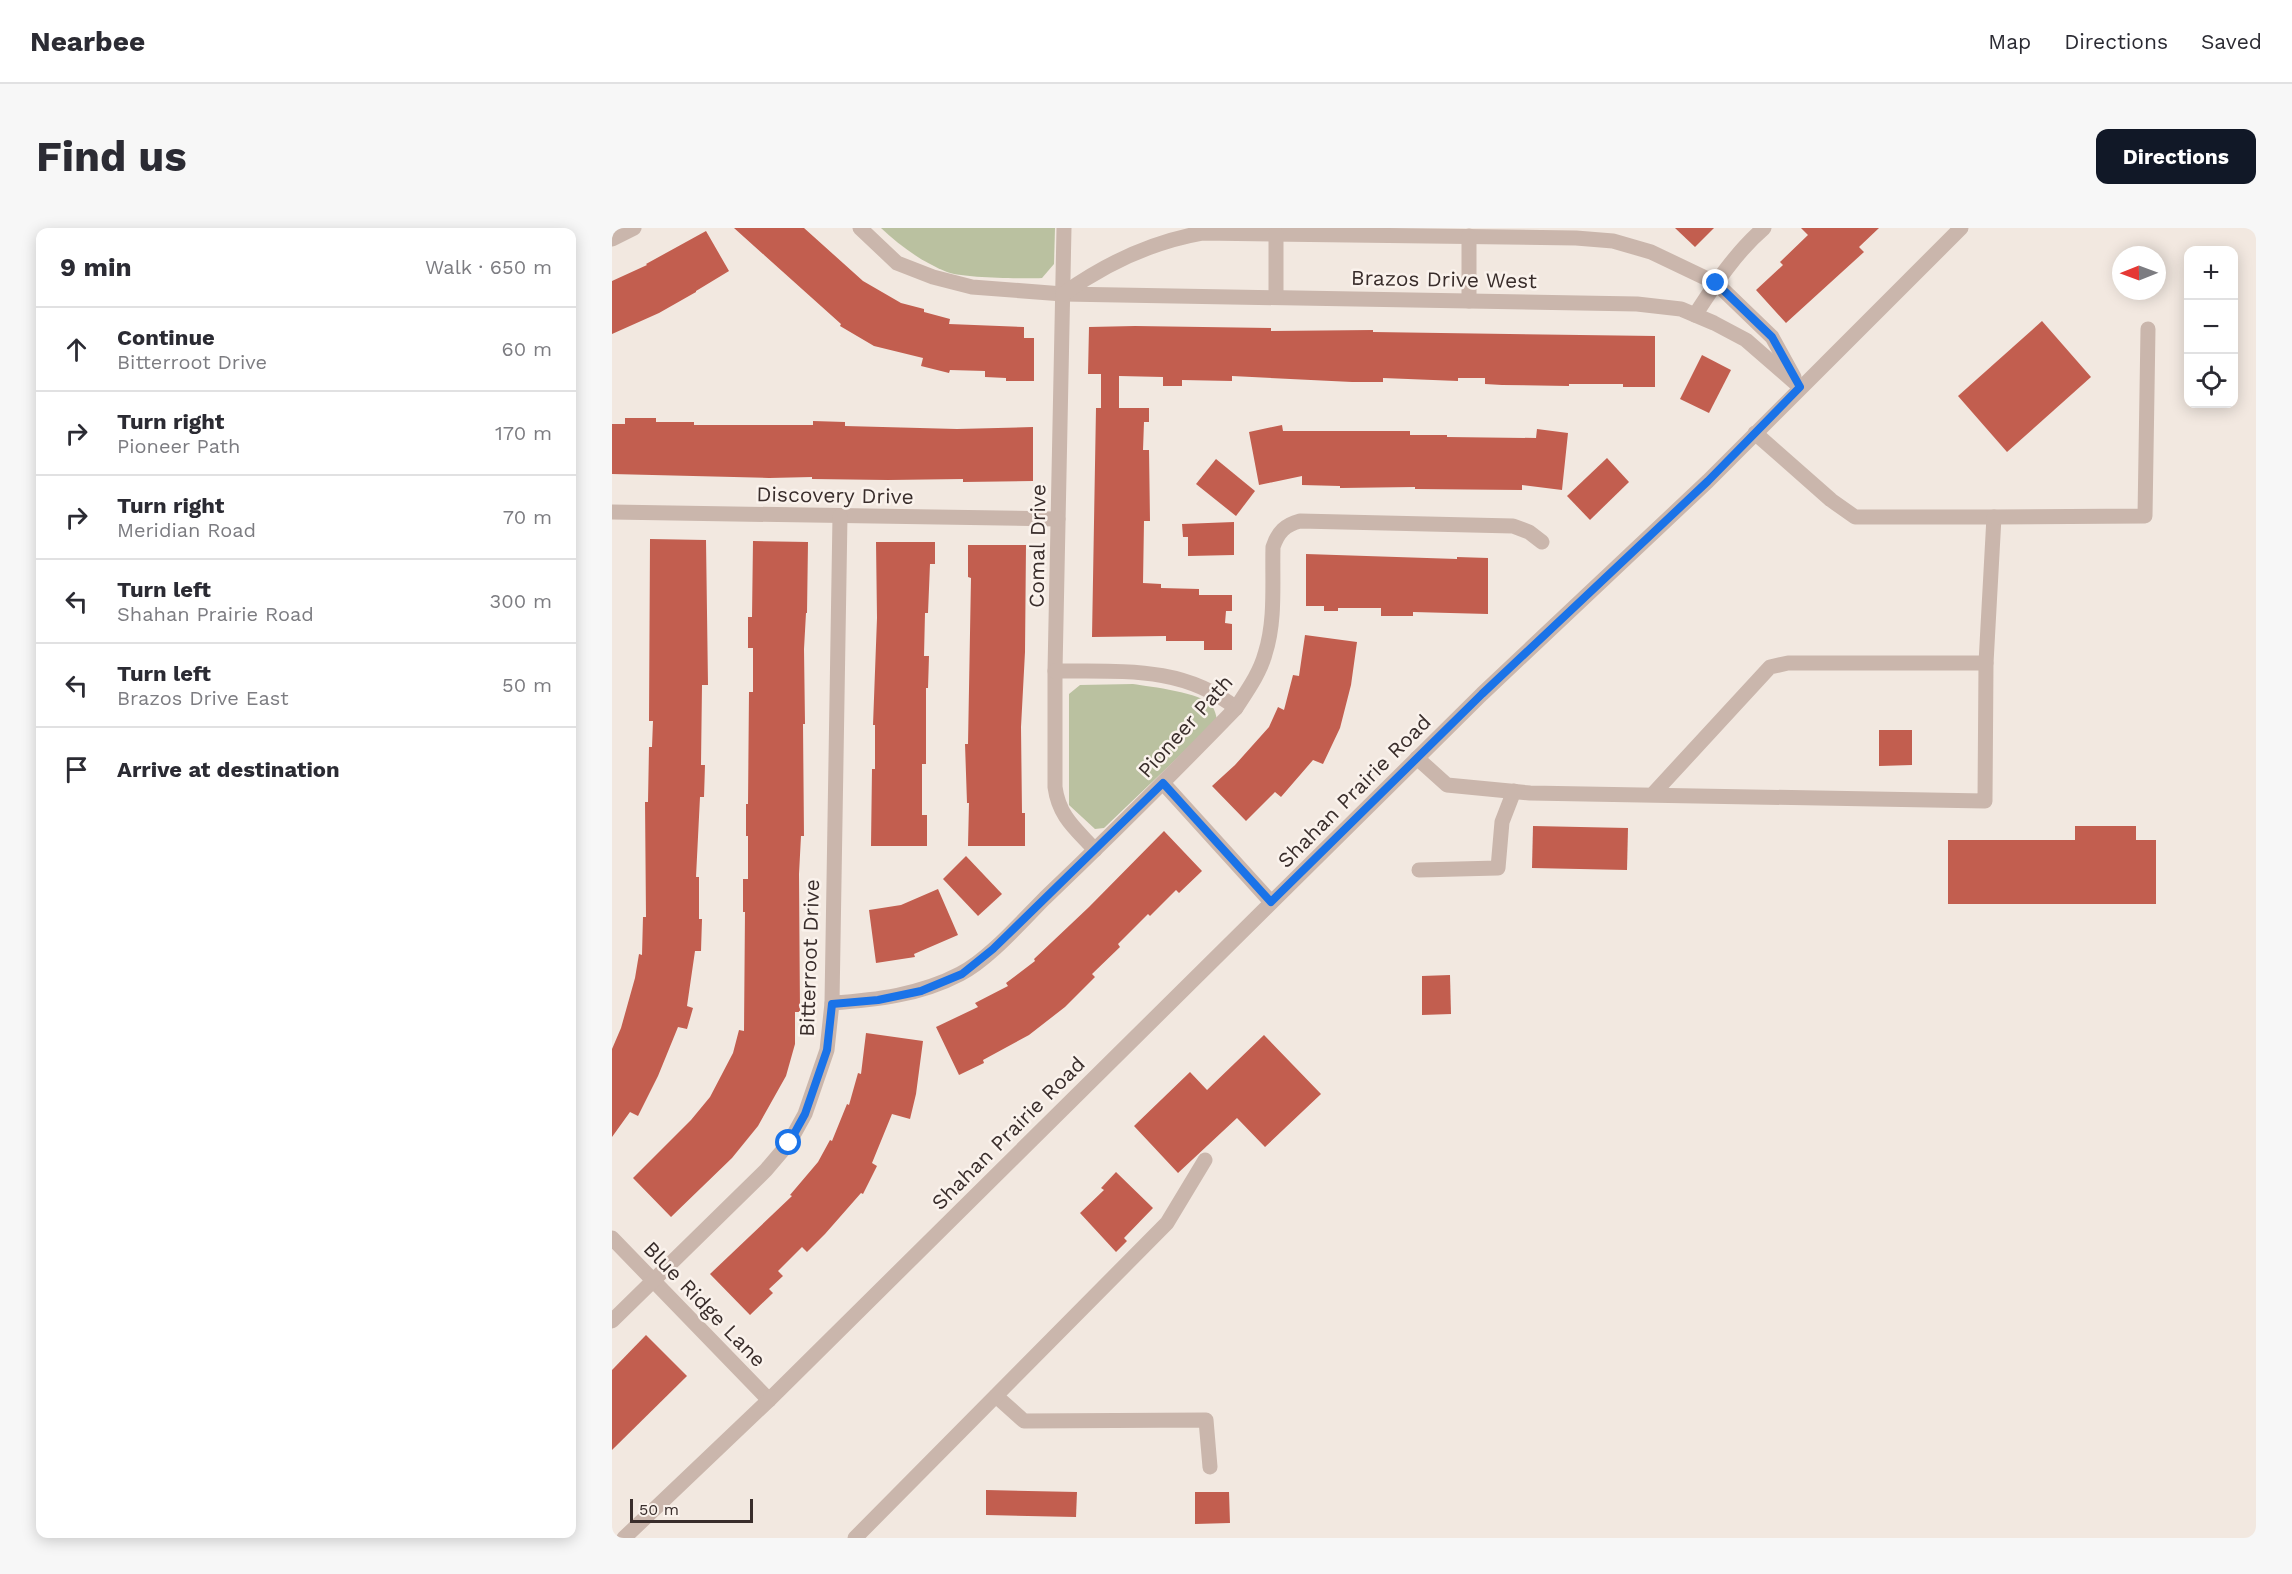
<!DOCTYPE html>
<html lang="en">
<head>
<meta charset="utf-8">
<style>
	:root { --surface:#fff; --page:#f7f7f7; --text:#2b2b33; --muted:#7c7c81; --line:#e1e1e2; --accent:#111827 }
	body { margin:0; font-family:"Work Sans",sans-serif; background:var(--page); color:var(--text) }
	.controls { position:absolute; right:18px; top:18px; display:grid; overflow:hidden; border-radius:12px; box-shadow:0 3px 15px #0003 }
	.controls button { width:54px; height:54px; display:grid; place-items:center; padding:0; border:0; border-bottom:2px solid var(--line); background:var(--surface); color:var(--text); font:30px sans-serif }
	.compass { position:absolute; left:1500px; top:18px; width:54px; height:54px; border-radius:50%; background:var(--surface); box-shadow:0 3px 15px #0003; rotate:269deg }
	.scale { position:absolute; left:18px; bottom:15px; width:123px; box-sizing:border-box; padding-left:6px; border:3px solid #392d2b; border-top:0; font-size:16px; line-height:21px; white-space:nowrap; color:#392d2b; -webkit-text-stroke:4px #faf2ec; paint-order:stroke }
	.stop { position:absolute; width:18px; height:18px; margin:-14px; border:4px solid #1a73e8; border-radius:50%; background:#fff }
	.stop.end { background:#1a73e8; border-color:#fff; box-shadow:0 2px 6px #0008 }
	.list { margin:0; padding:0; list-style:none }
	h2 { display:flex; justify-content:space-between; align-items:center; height:78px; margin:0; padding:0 24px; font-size:26px }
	h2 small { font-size:20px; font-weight:400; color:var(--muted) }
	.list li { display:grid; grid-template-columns:39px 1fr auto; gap:18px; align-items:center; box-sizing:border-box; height:84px; padding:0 24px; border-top:2px solid var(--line) }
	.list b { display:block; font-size:22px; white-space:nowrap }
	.list p { margin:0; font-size:20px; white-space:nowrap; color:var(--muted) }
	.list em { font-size:20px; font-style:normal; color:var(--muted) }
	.icon { flex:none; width:33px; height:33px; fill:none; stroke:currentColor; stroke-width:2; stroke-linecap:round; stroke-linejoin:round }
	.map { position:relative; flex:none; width:1644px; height:1310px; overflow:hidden; border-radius:12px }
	header { display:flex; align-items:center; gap:36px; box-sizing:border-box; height:84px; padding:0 30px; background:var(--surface); border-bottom:2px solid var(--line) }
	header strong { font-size:28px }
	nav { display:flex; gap:33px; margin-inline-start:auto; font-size:21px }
	.intro { display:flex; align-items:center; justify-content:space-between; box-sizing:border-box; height:144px; padding:0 36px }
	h1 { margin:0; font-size:42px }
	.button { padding:15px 27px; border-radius:12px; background:var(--accent); color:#fff; font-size:21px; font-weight:700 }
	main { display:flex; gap:36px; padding:0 36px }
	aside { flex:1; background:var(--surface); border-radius:12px; box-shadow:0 3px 15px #0003 }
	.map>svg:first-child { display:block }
</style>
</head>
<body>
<header>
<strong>Nearbee</strong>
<nav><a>Map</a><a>Directions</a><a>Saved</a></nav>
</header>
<div class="intro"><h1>Find us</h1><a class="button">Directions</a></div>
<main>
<aside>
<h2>9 min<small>Walk · 650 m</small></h2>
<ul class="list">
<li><svg class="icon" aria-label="ahead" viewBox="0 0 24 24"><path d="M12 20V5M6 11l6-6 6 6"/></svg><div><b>Continue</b><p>Bitterroot Drive</p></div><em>60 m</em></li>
<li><svg class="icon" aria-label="right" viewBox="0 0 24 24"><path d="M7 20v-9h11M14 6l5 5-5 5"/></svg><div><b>Turn right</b><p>Pioneer Path</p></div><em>170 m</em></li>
<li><svg class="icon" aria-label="right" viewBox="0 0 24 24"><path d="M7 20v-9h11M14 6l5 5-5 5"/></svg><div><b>Turn right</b><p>Meridian Road</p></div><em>70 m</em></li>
<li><svg class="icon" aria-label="left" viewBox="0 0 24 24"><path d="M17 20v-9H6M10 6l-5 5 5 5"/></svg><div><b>Turn left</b><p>Shahan Prairie Road</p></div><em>300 m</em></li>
<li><svg class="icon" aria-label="left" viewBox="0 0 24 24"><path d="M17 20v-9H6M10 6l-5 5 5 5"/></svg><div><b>Turn left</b><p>Brazos Drive East</p></div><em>50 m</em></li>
<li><svg class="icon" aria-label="arrive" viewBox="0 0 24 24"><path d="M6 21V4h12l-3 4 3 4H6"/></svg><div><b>Arrive at destination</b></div></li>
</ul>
</aside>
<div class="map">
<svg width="1644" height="1310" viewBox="0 0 1644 1310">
	<rect width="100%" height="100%" fill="#f2e8e0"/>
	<!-- green -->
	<g fill="#bac1a0">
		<path d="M 269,0 L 443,0 L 442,36 L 430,50 C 412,51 350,50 335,44 C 310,34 288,18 269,0 Z"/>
		<path d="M 521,456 C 539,459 589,464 600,478 C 603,482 604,487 605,492 L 492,600 L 483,601 L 457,577 L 457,466 L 468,457 Z"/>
	</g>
	<!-- building -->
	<g fill="#c25e4f">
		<path d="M 122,0 L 192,0 L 251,53 L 289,75 L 312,81 L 312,84 L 338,91 L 337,96 L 412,99 L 412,110 L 422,110 L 422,153 L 394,153 L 394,150 L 373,149 L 373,143 L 338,142 L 337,145 L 309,138 L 311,130 L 262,118 L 228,98 L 229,96 Z"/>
		<path d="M 1063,0 L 1102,0 L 1083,19 Z"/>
		<path d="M 1189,0 L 1267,0 L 1247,19 L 1252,24 L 1174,95 L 1144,62 L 1171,37 L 1168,34 L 1196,7 Z"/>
		<path d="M 94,3 L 117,43 L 84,63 L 84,64 L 47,85 L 0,106 L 0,53 L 35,37 L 34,36 Z"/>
		<path d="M 1430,93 L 1479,149 L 1395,224 L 1346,168 Z"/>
		<path d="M 523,98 L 659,100 L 659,103 L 761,102 L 761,104 L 1043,108 L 1043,159 L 1011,159 L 1011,156 L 957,156 L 957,158 L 890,157 L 873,156 L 873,150 L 846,150 L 846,153 L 771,150 L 771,154 L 740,154 L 620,148 L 620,153 L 570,152 L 570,158 L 551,158 L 551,149 L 507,148 L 507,180 L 537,180 L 537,194 L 532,194 L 531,222 L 537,222 L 538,293 L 532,293 L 531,355 L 549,356 L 549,360 L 587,361 L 587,367 L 620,367 L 620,383 L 614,383 L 613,395 L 620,396 L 620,422 L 592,422 L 592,413 L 554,413 L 554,408 L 480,409 L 484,180 L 489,180 L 489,146 L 476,146 L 477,99 Z"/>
		<path d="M 1090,127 L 1119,142 L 1097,185 L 1068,171 Z"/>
		<path d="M 13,190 L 44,190 L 44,194 L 82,194 L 82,197 L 201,197 L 201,193 L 233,194 L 233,198 L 345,201 L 421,199 L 421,253 L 351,254 L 351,251 L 276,252 L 200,251 L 200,249 L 157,250 L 0,246 L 0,196 L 13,196 Z"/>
		<path d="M 670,197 L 671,203 L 798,203 L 798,207 L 835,207 L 835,209 L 924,210 L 925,201 L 956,205 L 950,262 L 910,257 L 910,262 L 803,261 L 803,259 L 728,260 L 728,258 L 690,257 L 690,248 L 647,257 L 637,204 Z"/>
		<path d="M 995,230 L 1017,254 L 978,292 L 955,268 Z"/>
		<path d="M 604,231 L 643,263 L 624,288 L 584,256 Z"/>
		<path d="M 622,294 L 622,327 L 576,328 L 576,309 L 571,309 L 570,296 Z"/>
		<path d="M 38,311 L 94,312 L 96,457 L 90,457 L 89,537 L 93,537 L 92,569 L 88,569 L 84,649 L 87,649 L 87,691 L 90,691 L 89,723 L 83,723 L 75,778 L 81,780 L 75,801 L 66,799 L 46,848 L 26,888 L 18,884 L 0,909 L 0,821 L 9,800 L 23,750 L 27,726 L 30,727 L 31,689 L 34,689 L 33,574 L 36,574 L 37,519 L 40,519 L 41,493 L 37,493 Z"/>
		<path d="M 141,313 L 196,314 L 195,385 L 194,385 L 192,421 L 193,496 L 191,496 L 192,608 L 189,608 L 187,646 L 188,784 L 183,784 L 183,816 L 174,848 L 146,898 L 120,930 L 59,989 L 21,950 L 79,892 L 98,869 L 121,825 L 127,802 L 132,803 L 133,684 L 131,684 L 131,651 L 136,651 L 136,608 L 134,608 L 134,576 L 136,576 L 137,464 L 141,464 L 141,420 L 136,420 L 136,389 L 140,389 Z"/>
		<path d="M 264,314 L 323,314 L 323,336 L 318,336 L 316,385 L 313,385 L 312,428 L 317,428 L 316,460 L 314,460 L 314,536 L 310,536 L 310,587 L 315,587 L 315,618 L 259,618 L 260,541 L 263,541 L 263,497 L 261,497 L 265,390 Z"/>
		<path d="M 356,317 L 414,317 L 413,424 L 409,499 L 410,585 L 413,585 L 413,618 L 356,618 L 357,575 L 355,575 L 353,516 L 356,516 L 359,350 L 356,349 Z"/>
		<path d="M 694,326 L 845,331 L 845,329 L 876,330 L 876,386 L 801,384 L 801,388 L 769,388 L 769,380 L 726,380 L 726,383 L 712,383 L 712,378 L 694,378 Z"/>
		<path d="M 693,407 L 745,414 L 739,457 L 728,500 L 711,536 L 701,532 L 669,569 L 663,564 L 634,593 L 600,558 L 623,537 L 657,499 L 666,479 L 672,482 L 681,447 L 687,448 Z"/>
		<path d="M 1267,502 L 1300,502 L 1300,537 L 1267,538 Z"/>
		<path d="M 921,598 L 1016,600 L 1015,642 L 920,640 Z"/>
		<path d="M 1463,598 L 1524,598 L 1524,612 L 1544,612 L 1544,676 L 1336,676 L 1336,612 L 1463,612 Z"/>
		<path d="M 552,603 L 590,643 L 567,665 L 564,662 L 538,688 L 536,686 L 506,716 L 508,719 L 480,746 L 483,749 L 453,779 L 417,807 L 371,832 L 372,835 L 347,847 L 324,799 L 366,779 L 363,775 L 396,758 L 394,755 L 423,733 L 422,731 L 477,679 Z"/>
		<path d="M 354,628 L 390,666 L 366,688 L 331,651 Z"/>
		<path d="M 326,661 L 346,707 L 302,726 L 303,729 L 264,735 L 257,682 L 289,677 Z"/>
		<path d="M 838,747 L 839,786 L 810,787 L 810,748 Z"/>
		<path d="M 254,805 L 311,813 L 304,866 L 298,891 L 280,886 L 260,935 L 265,938 L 251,966 L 249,965 L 213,1006 L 195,1024 L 190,1019 L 166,1043 L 171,1048 L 157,1061 L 161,1065 L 138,1087 L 98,1046 L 180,968 L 178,967 L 206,934 L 218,912 L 220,913 L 235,876 L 237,877 L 246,845 L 249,846 Z"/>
		<path d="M 652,807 L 709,866 L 653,919 L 625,890 L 566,945 L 522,898 L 578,844 L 595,862 Z"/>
		<path d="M 504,944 L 541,980 L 512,1010 L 515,1013 L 504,1024 L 468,985 L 492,962 L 489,960 Z"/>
		<path d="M 34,1107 L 75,1148 L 0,1222 L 0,1142 Z"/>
		<path d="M 374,1262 L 465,1264 L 464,1289 L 374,1287 Z"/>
		<path d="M 583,1264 L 617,1264 L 618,1295 L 583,1296 Z"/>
	</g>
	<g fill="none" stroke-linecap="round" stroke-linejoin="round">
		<!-- minor -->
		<g stroke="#cab6ac" stroke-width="15">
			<path d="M 248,0 L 285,35 L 321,49 L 360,59 L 451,66 L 1025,76 L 1069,81 L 1102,95 L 1134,112 L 1188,159"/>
			<path d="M 452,0 L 443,443 L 443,559 C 447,589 464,601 483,622"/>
			<path d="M 0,11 L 22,0"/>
			<path d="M 451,66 C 493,36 539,14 590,5 L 964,10 L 1001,13 L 1039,24 L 1104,55 L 1160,109 L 1182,149"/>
			<path d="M 664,69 L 664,6"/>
			<path d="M 857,73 L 857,8"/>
			<path d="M 1083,87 C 1103,56 1124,24 1152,0"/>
			<path d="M 1143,205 L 1219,272 L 1243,289 L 1382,289 L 1374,435"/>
			<path d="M 0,284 L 446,291"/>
			<path d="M 1382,289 L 1533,288 L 1536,101"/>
			<path d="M 443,443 C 509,444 570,437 624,480"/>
			<path d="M 805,530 L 835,557 L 918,565 L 1373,573 L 1374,435 L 1176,435 L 1158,439 L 1040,567"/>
			<path d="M 551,555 L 659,674"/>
			<path d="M 807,642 L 886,640 L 890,594 L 902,563"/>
			<path d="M 220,775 C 264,772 308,767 348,746 C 376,732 410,693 433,670 C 498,608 562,544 624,480 C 635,463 648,445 653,426 C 664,392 660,354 661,319 C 666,304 673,297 688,293 L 901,298 L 917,304 L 930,314"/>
			<path d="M 0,1010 L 157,1172"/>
			<path d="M 0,1093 L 154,942 L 177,915 L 193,886 L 215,822 L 220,775 L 228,288"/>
			<path d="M 384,1168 L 412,1193 L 594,1192 L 598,1239"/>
			<path d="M 12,1310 L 157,1172 L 870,466 L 1096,253 L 1349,0"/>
			<path d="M 243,1310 L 555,995 L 593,932"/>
		</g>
	</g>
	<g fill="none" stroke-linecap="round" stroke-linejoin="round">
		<!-- route -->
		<path stroke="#1a73e8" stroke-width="8" d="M 177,915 L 193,886 L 215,822 L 220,776 L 266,772 L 309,763 L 350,746 L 381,721 L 551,555 L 659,674 L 870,466 L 1096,253 L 1188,159 L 1160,109 L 1104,55"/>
	</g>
	<g text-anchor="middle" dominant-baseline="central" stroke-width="5" stroke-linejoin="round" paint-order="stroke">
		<!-- street labels -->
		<g font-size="21" fill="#392d2b" stroke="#faf2ec">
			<text transform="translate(832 51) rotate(1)">Brazos Drive West</text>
			<text transform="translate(223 267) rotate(1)">Discovery Drive</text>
			<text transform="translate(425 318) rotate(-89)">Comal Drive</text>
			<text transform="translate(573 498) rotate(-48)">Pioneer Path</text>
			<text transform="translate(742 563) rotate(-45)">Shahan Prairie Road</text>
			<text transform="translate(197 730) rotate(-88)">Bitterroot Drive</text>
			<text transform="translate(396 905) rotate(-45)">Shahan Prairie Road</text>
			<text transform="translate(93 1076) rotate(46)">Blue Ridge Lane</text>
		</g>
	</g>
</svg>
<div class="controls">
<button>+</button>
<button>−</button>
<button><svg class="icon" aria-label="locate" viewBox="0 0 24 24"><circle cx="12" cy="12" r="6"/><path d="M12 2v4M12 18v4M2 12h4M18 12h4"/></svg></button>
</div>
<svg class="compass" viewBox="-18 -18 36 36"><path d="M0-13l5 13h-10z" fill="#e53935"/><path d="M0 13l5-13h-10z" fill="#7c7c81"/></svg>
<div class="scale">50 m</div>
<div class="stop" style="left:177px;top:915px"></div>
<div class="stop end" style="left:1104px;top:55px"></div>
</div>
</main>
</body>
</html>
